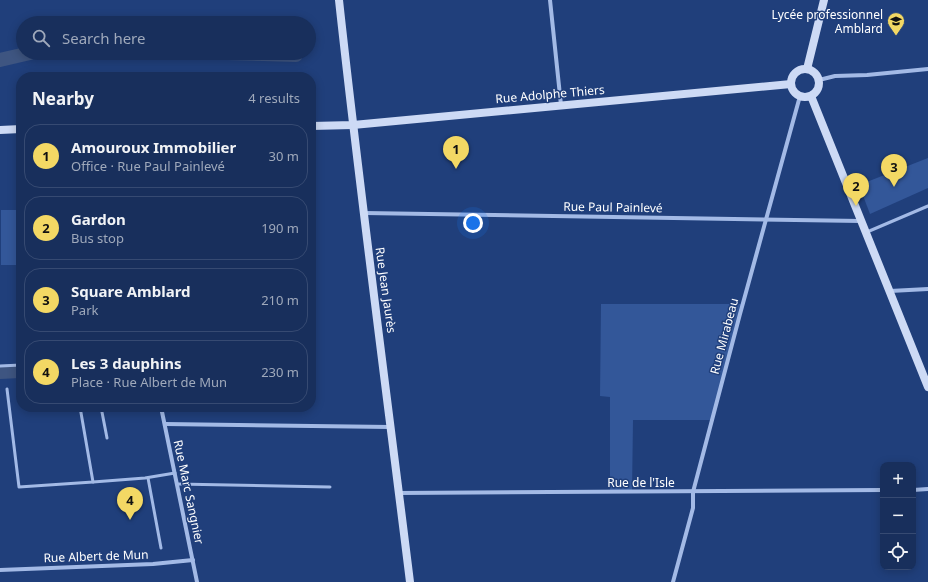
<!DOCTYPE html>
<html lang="en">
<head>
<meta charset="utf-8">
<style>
	:root { --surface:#182f5c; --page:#253b65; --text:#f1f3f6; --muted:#9fa9bb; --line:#364a72; --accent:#f3d864 }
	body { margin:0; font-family:"Noto Sans",sans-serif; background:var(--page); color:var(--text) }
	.controls { position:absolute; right:12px; bottom:12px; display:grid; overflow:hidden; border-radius:8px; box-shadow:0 2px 10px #0003 }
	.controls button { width:36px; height:36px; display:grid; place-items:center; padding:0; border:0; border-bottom:1px solid var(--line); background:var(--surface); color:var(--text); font:20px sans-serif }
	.you { position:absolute; left:473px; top:223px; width:14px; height:14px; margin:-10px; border:3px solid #fff; border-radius:50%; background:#1a73e8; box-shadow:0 0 0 6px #1a73e833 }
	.badge { display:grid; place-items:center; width:26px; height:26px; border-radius:50%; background:var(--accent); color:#111; font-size:13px; font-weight:700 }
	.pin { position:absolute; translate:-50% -33px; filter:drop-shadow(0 1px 2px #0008) }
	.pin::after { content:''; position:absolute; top:21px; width:14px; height:12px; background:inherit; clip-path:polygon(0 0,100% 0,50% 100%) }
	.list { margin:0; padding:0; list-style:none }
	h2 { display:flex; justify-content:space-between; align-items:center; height:52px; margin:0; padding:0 16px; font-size:17px }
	h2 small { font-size:13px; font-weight:400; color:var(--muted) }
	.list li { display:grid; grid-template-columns:26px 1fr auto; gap:12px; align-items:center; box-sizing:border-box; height:64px; margin:0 8px 8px; padding:0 8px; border:1px solid var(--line); border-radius:16px }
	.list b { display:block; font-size:15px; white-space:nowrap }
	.list p { margin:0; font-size:13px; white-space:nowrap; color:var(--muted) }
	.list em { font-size:13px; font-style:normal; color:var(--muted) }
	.icon { flex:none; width:22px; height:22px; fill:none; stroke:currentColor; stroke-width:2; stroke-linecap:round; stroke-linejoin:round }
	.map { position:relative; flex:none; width:928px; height:582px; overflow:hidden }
	.search { position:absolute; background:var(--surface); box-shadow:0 2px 10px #0003; left:16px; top:16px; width:300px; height:44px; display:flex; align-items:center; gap:10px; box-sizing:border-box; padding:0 14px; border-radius:22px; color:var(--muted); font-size:15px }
	.panel { position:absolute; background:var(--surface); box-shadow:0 2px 10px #0003; left:16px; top:72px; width:300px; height:340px; border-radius:16px }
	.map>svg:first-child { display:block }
</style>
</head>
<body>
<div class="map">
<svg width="928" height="582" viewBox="0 0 928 582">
	<rect width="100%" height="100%" fill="#203f7b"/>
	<!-- green -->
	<g fill="#335799">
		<path d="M 928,158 L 928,188 L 870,214 L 859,185 Z"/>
		<rect x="1" y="210" width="20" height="55"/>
		<path d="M 601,304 L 743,304 L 712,420 L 633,420 L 632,492 L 610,492 L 610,397 L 600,396 Z"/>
	</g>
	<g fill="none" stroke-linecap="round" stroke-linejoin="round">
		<!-- canal -->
		<g stroke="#3e5581" stroke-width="14">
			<path d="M 226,53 L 296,55"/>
			<path d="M 0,60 L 30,53"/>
			<path d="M 0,372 L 20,371"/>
		</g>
		<!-- lane -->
		<g stroke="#a3bae6" stroke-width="3">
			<path d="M 867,232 L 928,206"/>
			<path d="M 0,366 L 21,365"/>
			<path d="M 7,389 L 19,487 L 93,482 L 80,407"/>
			<path d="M 101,407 L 107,438"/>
			<path d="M 148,478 L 161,548"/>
			<path d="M 93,482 L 145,478 L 175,473"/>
			<path d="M 177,484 L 330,487"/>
		</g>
		<!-- street -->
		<g stroke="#a3bae6" stroke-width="4">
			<path d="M 550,0 L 561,105"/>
			<path d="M 819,80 L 835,76 L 867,75 L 928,69"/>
			<path d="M 364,213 L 861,221"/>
			<path d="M 890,291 L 928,289"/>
			<path d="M 161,407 L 197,582"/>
			<path d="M 165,424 L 390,427"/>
			<path d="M 913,490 L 928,489"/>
			<path d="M 399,493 L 883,490"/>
			<path d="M 0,570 L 153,564 L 193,560"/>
			<path d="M 673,582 L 693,508 L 693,492 L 740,314 L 800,96"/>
		</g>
		<!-- secondary -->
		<g stroke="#cddaf5" stroke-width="8">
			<path d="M 339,0 C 360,194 386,388 410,582"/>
			<circle cx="805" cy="83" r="14"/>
			<path d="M 807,69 L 824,0"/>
			<path d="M 811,96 L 928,387"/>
			<path d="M 311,126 L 353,125 L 791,84"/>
			<path d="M 0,130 L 21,129"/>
		</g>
	</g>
	<!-- icons -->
	<defs>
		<g id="school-pin" transform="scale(0.9)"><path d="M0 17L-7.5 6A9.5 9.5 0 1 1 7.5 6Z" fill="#f3d864" stroke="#203f7b"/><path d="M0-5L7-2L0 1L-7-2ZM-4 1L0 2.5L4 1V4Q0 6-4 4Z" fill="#111"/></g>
	</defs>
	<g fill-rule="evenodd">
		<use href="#school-pin" x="896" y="21"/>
	</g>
	<g text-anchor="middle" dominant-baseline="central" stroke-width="3" stroke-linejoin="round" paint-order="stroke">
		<!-- poi labels -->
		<g font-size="12" fill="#fff" stroke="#203f7b" text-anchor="end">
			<text x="883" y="14">Lycée professionnel<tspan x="883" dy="14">Amblard</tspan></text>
		</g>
		<!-- street labels -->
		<g font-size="12" fill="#fff" stroke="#203f7b">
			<text transform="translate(550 94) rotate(-5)">Rue Adolphe Thiers</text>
			<text transform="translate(613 207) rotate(1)">Rue Paul Painlevé</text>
			<text transform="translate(386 290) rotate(82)">Rue Jean Jaurès</text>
			<text transform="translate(724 336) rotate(-75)">Rue Mirabeau</text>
			<text x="641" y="482">Rue de l'Isle</text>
			<text transform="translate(189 492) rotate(78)">Rue Marc Sangnier</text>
			<text transform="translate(96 556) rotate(-2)">Rue Albert de Mun</text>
		</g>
	</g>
</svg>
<div class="controls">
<button>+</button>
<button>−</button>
<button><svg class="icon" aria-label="locate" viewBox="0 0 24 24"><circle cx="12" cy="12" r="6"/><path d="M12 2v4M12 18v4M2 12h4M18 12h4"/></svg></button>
</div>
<div class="you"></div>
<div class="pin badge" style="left:456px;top:169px">1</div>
<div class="pin badge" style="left:856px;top:206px">2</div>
<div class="pin badge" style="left:894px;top:187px">3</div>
<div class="pin badge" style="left:130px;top:520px">4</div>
<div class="search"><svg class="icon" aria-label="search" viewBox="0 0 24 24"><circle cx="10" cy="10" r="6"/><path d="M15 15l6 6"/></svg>Search here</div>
<section class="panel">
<h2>Nearby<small>4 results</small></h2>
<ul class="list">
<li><span class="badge">1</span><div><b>Amouroux Immobilier</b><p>Office · Rue Paul Painlevé</p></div><em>30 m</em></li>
<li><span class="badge">2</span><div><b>Gardon</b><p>Bus stop</p></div><em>190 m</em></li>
<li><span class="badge">3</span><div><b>Square Amblard</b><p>Park</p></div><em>210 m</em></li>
<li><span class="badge">4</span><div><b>Les 3 dauphins</b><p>Place · Rue Albert de Mun</p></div><em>230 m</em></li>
</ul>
</section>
</div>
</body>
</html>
